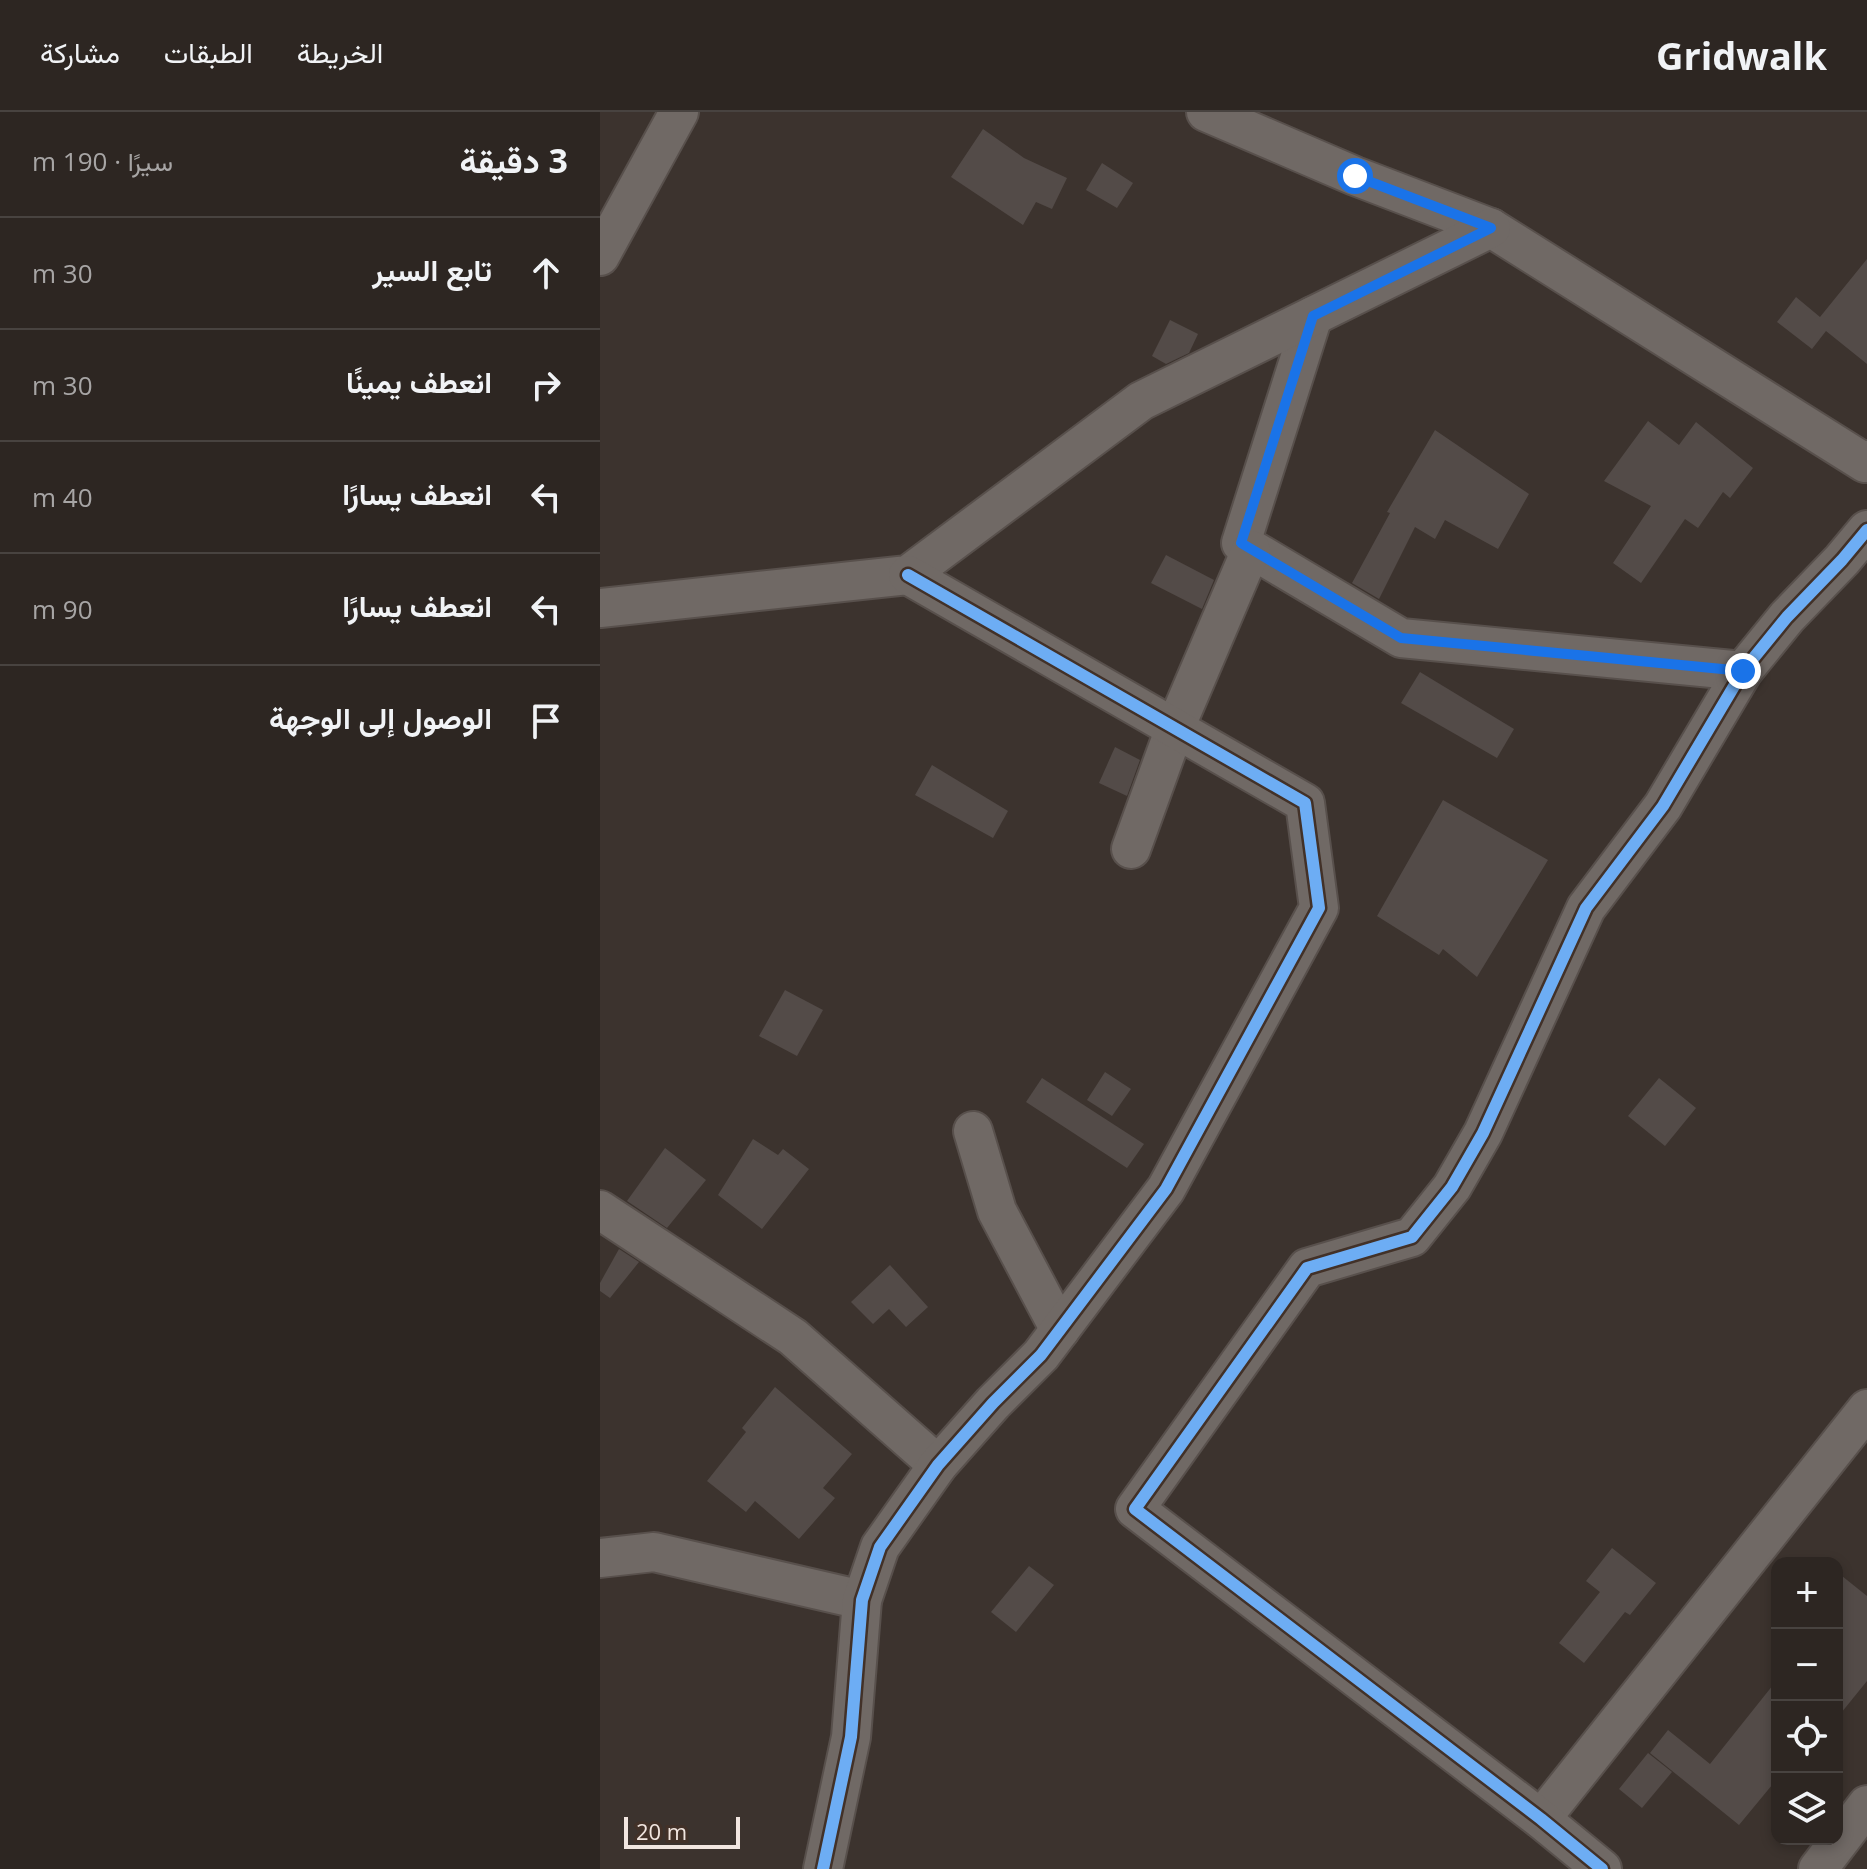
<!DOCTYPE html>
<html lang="ar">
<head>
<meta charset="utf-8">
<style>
	:root { --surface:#2d2622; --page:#39322f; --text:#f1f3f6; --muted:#a7a5a5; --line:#484340 }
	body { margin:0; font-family:"Open Sans",Vazirmatn,sans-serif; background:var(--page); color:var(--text); direction:rtl }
	.controls { position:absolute; right:24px; bottom:24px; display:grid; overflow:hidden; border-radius:16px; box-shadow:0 4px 12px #0003 }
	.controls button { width:72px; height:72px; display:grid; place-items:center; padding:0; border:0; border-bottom:2px solid var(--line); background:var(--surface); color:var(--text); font:40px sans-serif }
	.scale { position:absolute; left:24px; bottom:20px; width:116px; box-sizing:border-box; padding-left:8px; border:4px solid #f1e6e0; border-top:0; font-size:22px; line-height:28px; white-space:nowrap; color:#f1e6e0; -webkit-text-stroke:6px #423128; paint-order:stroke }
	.stop { position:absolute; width:24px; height:24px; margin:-18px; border:6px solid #1a73e8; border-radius:50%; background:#fff }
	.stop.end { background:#1a73e8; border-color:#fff; box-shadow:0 2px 8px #0008 }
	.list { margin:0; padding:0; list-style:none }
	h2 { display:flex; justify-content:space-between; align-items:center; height:104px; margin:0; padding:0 32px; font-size:34px }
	h2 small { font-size:26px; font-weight:400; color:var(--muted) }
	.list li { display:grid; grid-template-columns:52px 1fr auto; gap:24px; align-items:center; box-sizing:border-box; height:112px; padding:0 32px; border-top:2px solid var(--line) }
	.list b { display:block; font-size:30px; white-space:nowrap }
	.list em { font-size:26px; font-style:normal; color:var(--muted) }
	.icon { flex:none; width:44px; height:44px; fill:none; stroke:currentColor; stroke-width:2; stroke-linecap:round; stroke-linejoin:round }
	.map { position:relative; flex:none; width:1267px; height:1757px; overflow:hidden; direction:ltr }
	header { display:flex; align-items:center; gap:48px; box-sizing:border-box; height:112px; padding:0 40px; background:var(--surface); border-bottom:2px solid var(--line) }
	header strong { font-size:38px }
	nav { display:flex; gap:44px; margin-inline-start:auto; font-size:28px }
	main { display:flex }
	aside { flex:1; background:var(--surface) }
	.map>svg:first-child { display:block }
</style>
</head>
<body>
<header>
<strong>Gridwalk</strong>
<nav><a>الخريطة</a><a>الطبقات</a><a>مشاركة</a></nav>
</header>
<main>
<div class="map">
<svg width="1267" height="1757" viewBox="0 0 1267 1757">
	<rect width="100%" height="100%" fill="#3c332e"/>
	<!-- building -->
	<g fill="#534b48">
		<path d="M 383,17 L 424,46 L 467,66 L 452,97 L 436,90 L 423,113 L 351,65 Z"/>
		<path d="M 502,51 L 533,71 L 517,96 L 486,78 Z"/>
		<path d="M 1267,147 L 1267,252 L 1226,219 L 1212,237 L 1177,210 L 1196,185 L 1220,205 Z"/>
		<path d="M 570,208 L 598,222 L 589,241 L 566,252 L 552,244 Z"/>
		<path d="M 1048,309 L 1079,333 L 1096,310 L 1153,356 L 1130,386 L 1123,380 L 1098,416 L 1085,407 L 1041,471 L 1013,451 L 1051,394 L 1004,369 Z"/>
		<path d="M 835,318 L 929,382 L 898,437 L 845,408 L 835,427 L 815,415 L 779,487 L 752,471 L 790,401 L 787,400 Z"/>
		<path d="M 566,443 L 614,468 L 602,497 L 551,471 Z"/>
		<path d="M 820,560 L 914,617 L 897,646 L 801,591 Z"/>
		<path d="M 515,635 L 540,648 L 527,684 L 499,671 Z"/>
		<path d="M 332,653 L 408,699 L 393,726 L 315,683 Z"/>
		<path d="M 843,688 L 948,748 L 877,865 L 843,837 L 839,843 L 777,804 Z"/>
		<path d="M 185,878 L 223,898 L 197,944 L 159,924 Z"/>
		<path d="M 505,960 L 531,977 L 512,1004 L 487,988 Z"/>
		<path d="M 442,966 L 544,1032 L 527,1056 L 426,990 Z"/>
		<path d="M 1059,966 L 1096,996 L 1065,1034 L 1028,1004 Z"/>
		<path d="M 153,1027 L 178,1043 L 183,1037 L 209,1057 L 162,1117 L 118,1083 Z"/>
		<path d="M 65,1036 L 106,1068 L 67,1116 L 27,1089 Z"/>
		<path d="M 19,1137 L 39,1150 L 10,1186 L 0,1179 L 0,1171 Z"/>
		<path d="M 290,1153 L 328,1195 L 306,1215 L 289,1197 L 273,1212 L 251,1190 Z"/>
		<path d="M 175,1275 L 252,1342 L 223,1376 L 235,1386 L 199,1427 L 155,1389 L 146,1400 L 107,1369 L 146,1320 L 142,1316 Z"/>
		<path d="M 1012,1436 L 1056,1471 L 1030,1503 L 1025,1500 L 984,1551 L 959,1531 L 1000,1480 L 986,1469 Z"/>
		<path d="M 429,1454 L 454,1473 L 416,1520 L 391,1500 Z"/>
		<path d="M 1237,1460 L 1267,1484 L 1267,1569 L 1237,1606 Z"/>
		<path d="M 1177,1568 L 1177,1667 L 1139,1713 L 1050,1641 L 1068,1618 L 1110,1652 Z"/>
		<path d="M 1048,1641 L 1072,1660 L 1042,1696 L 1019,1677 Z"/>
	</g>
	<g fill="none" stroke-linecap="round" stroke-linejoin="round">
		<!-- street casing -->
		<g stroke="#58504c" stroke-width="42">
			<g id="street">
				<path d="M 606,0 L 755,64 L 891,116 L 1265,351 L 1267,348"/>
				<path d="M 0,144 L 79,0"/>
				<path d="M 713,204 L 641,431 L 801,526 L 1143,559"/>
				<path d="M 0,496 L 308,463 L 541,289 L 891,116"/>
				<path d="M 531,737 L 575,616 L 651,438"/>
				<path d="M 373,1019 L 397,1099 L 460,1218"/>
				<path d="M 0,1098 L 193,1225 L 338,1353"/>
				<path d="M 0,1446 L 54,1440 L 262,1488"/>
				<path d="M 941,1707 L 1267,1297"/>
				<path d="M 223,1757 L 251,1625 L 262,1488 L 280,1435 L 338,1353 L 393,1291 L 441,1243 L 566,1077 L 719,796 L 705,691 L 308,463"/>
				<path d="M 1002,1757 L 941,1707 L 535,1397 L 707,1156 L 812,1125 L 852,1075 L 883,1021 L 986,796 L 1063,694 L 1143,559 L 1187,505 L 1242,448 L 1267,418"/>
				<path d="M 1218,1757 L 1267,1693"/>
			</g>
		</g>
		<!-- street -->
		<use href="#street" stroke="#706965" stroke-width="38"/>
		<!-- cycleway casing -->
		<g stroke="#423128" stroke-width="17">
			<g id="cycleway">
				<path d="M 223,1757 L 251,1625 L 262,1488 L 280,1435 L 338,1353 L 393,1291 L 441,1243 L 566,1077 L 719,796 L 705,691 L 308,463"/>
				<path d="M 1002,1757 L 941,1707 L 535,1397 L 707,1156 L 812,1125 L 852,1075 L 883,1021 L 986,796 L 1063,694 L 1143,559 L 1187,505 L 1242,448 L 1267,418"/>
			</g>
		</g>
		<!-- cycleway -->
		<use href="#cycleway" stroke="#6dadf4" stroke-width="12"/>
	</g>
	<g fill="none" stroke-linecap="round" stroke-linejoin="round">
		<!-- route -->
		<path stroke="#1a73e8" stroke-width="10" d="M 755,64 L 891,116 L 713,204 L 641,431 L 801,526 L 1143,559"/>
	</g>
</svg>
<div class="controls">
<button>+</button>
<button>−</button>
<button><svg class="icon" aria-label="locate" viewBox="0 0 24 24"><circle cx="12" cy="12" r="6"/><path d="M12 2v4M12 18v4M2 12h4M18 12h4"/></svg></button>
<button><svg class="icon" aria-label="layers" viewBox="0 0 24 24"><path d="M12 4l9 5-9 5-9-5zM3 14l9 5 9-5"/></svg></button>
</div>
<div class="scale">20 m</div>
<div class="stop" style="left:755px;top:64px"></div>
<div class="stop end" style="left:1143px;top:559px"></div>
</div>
<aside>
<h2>3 دقيقة<small>سيرًا · 190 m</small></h2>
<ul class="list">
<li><svg class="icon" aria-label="ahead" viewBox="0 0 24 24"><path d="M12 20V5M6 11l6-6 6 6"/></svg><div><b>تابع السير</b></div><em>30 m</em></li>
<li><svg class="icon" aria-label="right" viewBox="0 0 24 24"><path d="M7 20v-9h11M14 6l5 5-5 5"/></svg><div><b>انعطف يمينًا</b></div><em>30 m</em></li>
<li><svg class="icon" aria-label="left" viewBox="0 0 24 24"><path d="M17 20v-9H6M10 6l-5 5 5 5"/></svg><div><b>انعطف يسارًا</b></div><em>40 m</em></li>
<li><svg class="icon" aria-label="left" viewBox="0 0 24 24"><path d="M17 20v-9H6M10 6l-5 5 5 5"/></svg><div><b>انعطف يسارًا</b></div><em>90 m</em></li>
<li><svg class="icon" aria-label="arrive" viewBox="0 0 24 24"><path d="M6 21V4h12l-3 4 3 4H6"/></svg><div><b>الوصول إلى الوجهة</b></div></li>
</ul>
</aside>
</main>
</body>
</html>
